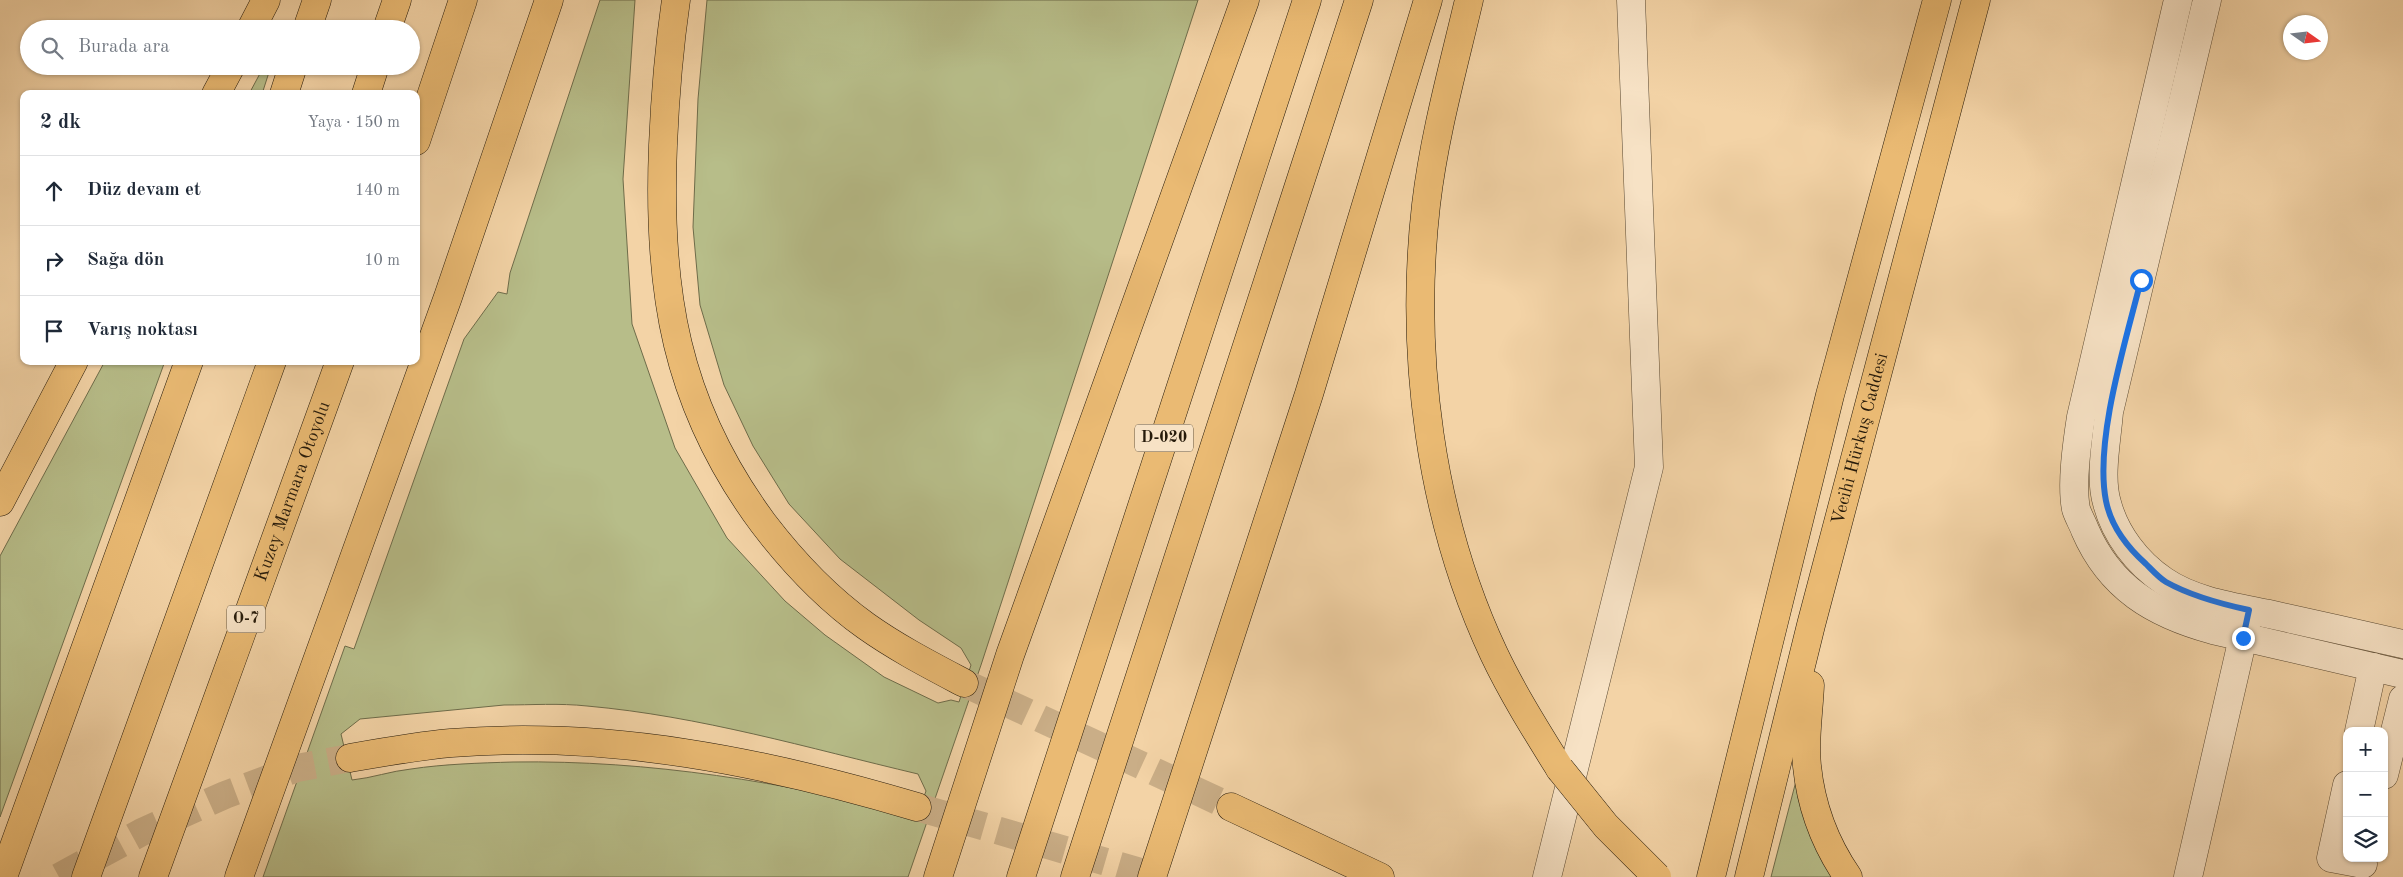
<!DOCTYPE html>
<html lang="tr">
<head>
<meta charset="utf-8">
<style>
	:root { --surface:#fff; --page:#f2f2f3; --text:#1f2937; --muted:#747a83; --line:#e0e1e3 }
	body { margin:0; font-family:"Old Standard TT",serif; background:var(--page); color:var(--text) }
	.controls { position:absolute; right:15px; bottom:15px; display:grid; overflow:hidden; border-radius:10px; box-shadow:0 1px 4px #0004 }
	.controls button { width:45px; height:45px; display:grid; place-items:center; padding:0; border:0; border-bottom:1px solid var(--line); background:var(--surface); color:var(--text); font:25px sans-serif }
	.compass { position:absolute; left:2283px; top:15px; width:45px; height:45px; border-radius:50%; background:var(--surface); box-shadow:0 1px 4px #0004; rotate:104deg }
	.stop { position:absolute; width:15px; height:15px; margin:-11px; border:4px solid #1a73e8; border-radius:50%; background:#fff }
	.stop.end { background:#1a73e8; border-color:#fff; box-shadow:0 1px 5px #0008 }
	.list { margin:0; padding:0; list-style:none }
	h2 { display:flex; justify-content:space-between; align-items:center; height:65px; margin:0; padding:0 20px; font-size:21px }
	h2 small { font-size:16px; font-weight:400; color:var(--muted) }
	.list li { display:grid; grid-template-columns:32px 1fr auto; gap:15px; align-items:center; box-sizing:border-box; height:70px; padding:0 20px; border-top:1px solid var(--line) }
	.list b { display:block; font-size:19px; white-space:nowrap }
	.list em { font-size:16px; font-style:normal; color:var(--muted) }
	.icon { flex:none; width:28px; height:28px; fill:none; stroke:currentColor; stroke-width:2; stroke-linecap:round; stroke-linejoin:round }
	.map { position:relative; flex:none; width:2403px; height:877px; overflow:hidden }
	.search { position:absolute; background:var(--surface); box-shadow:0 1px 4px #0004; left:20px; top:20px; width:400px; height:55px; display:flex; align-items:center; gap:12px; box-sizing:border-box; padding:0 18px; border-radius:28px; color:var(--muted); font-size:19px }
	.panel { position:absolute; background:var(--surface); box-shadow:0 1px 4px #0004; left:20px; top:90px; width:400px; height:275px; border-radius:10px }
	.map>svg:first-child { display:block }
</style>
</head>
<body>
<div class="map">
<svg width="2403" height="877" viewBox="0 0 2403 877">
	<rect width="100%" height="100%" fill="#f3d3a6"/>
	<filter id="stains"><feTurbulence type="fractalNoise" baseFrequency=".004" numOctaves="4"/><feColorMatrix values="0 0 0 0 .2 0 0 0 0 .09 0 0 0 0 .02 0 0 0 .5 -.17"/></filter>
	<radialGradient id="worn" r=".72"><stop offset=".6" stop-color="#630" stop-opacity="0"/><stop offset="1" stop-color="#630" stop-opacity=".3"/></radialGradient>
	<!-- green -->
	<g fill="#b7bd89" stroke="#6e6c4a" fill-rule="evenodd">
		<path d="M 600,0 L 635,0 L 623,179 L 632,324 L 675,448 L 727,538 L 785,601 L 825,635 L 884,677 L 938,703 L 951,700 L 959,702 L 971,665 L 961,648 L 919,620 L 840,559 L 789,504 L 753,446 L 724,385 L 700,305 L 693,227 L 698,99 L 707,0 L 1198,0 L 981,665 L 908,877 L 263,877 L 345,646 L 354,649 L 464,339 L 498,292 L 507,294 L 510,273 ZM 504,705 C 531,705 560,703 587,706 C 700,716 808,748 918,774 L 926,791 L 917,816 C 784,782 650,760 513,762 C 480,763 444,764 411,769 C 391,771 372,778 352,780 L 341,734 L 360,719 Z"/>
		<path d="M 264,66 L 271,66 L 262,94 L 249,94 Z"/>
		<path d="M 105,361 L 165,361 L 0,817 L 0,556 Z"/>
		<path d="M 1796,781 L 1835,877 L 1771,877 Z"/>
	</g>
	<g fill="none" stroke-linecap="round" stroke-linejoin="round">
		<!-- highway-tunnel -->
		<g stroke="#caae87" stroke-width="28" stroke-dasharray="28 14" stroke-linecap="butt">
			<path d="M 964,683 L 1231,807"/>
			<path d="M 917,807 L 1158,877"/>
			<path d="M 59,877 L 142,832 L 225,795 L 297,768 L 350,758"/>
		</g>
		<!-- minor casing -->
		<g stroke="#594831" stroke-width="29">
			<g id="minor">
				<path d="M 2178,0 L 2081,417 C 2077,443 2071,484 2076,509 C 2078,516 2083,524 2085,530 C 2110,588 2154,614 2213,630 L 2403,674"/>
				<path d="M 2207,0 L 2109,412 C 2107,439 2099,477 2107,503 C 2115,534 2137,563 2164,581 C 2193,601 2235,607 2269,614 C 2314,624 2358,634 2403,644"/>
				<path d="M 2359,731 L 2373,667"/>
				<path d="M 2384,775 L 2403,699"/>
				<path d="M 2347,785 L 2331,858 L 2363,864"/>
				<path d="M 1547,877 L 1649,467 L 1631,0"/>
				<path d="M 2188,877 L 2247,620"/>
			</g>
		</g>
		<!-- major casing -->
		<g stroke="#261a0a" stroke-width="29">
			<g id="major">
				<path d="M 1810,685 C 1809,711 1804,740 1807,766 C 1811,806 1826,845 1848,877"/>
				<path d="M 1711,877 L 1830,395 L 1937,0"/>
				<path id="s1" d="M 1749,877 L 1811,625 L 1976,0"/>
			</g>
		</g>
		<!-- highway casing -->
		<g stroke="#261a0a" stroke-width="29">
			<g id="highway">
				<path d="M 676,0 C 669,48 665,97 663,145 C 657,290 675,404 763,523 C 792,561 827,598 866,626 C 897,648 930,665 964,683"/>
				<path d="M 1469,0 C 1453,68 1434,136 1426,205 C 1409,354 1430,518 1494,654 C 1513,694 1537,732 1560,769"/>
				<path d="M 251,29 L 266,0"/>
				<path d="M 307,29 L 317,0"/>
				<path d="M 387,29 L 397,0"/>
				<path d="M 216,94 L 231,66"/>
				<path d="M 284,94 L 293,66"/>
				<path d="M 366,94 L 375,66"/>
				<path d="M 416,141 L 463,0"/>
				<path d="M 0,502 L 74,361"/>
				<path d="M 350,758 C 384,752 417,746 451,743 C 609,730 766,762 917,807"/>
				<path d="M 1231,807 L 1380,877"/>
				<path d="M 3,877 L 189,361"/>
				<path d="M 86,877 L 272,361"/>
				<path id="s2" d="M 153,877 L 340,361"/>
				<path d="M 239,877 L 448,297 L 549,0"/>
				<path d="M 938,877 L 1010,655 L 1245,0"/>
				<path d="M 1021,877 L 1307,0"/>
				<path d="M 1075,877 L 1359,0"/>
				<path d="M 1152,877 L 1309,394 L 1428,0"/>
			</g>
		</g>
		<!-- minor -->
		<use href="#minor" stroke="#f7e2c5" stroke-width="28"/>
		<!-- major -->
		<use href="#major" stroke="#eaba73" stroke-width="28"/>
		<!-- highway -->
		<use href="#highway" stroke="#eaba73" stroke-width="28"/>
		<!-- highway-bridge casing -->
		<g stroke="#261a0a" stroke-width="29" stroke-linecap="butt">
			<path id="highway-bridge" d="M 1560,769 L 1606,826 L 1657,877"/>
		</g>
		<!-- highway-bridge -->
		<use href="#highway-bridge" stroke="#eaba73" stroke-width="28"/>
	</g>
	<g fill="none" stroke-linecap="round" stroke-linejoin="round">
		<!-- route -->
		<path stroke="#1a73e8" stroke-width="6" d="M 2141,280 C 2126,340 2094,441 2106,501 C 2111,526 2127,547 2146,564 C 2152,570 2159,578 2166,582 C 2191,596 2221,604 2249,610 L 2243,638"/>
	</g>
	<g text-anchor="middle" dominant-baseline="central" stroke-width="4" stroke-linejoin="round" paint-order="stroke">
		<!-- shield labels -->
		<g fill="#f7e2c5" stroke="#655642" stroke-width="1">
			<rect x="1135" y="424.5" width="58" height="27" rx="4"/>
			<rect x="227" y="605.5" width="38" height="27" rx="4"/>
		</g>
		<g font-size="16" font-weight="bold" fill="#261a0a">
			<text x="1164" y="438">D-020</text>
			<text x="246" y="619">O-7</text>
		</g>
		<!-- street labels -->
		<g font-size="18" fill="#261a0a" stroke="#f7e2c5">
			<text stroke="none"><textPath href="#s1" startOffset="452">Vecihi Hürkuş Caddesi</textPath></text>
			<text stroke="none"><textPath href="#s2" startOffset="410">Kuzey Marmara Otoyolu</textPath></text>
		</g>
	</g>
	<rect width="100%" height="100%" filter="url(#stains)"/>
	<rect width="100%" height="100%" fill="url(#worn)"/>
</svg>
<div class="controls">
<button>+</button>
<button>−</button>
<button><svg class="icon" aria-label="layers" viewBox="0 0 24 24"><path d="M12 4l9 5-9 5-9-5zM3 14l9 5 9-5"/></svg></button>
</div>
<svg class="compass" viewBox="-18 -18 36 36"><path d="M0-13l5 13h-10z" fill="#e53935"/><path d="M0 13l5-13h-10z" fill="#747a83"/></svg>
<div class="stop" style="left:2141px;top:280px"></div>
<div class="stop end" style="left:2243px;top:638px"></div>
<div class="search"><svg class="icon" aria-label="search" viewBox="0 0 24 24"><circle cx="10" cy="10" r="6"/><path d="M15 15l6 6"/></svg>Burada ara</div>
<section class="panel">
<h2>2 dk<small>Yaya · 150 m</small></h2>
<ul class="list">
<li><svg class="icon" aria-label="ahead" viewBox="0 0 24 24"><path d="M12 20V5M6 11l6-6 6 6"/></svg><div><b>Düz devam et</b></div><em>140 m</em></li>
<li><svg class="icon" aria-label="right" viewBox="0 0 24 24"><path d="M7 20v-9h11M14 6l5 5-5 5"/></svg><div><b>Sağa dön</b></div><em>10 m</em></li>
<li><svg class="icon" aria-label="arrive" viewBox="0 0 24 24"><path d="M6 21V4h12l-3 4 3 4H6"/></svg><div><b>Varış noktası</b></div></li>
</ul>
</section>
</div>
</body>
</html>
